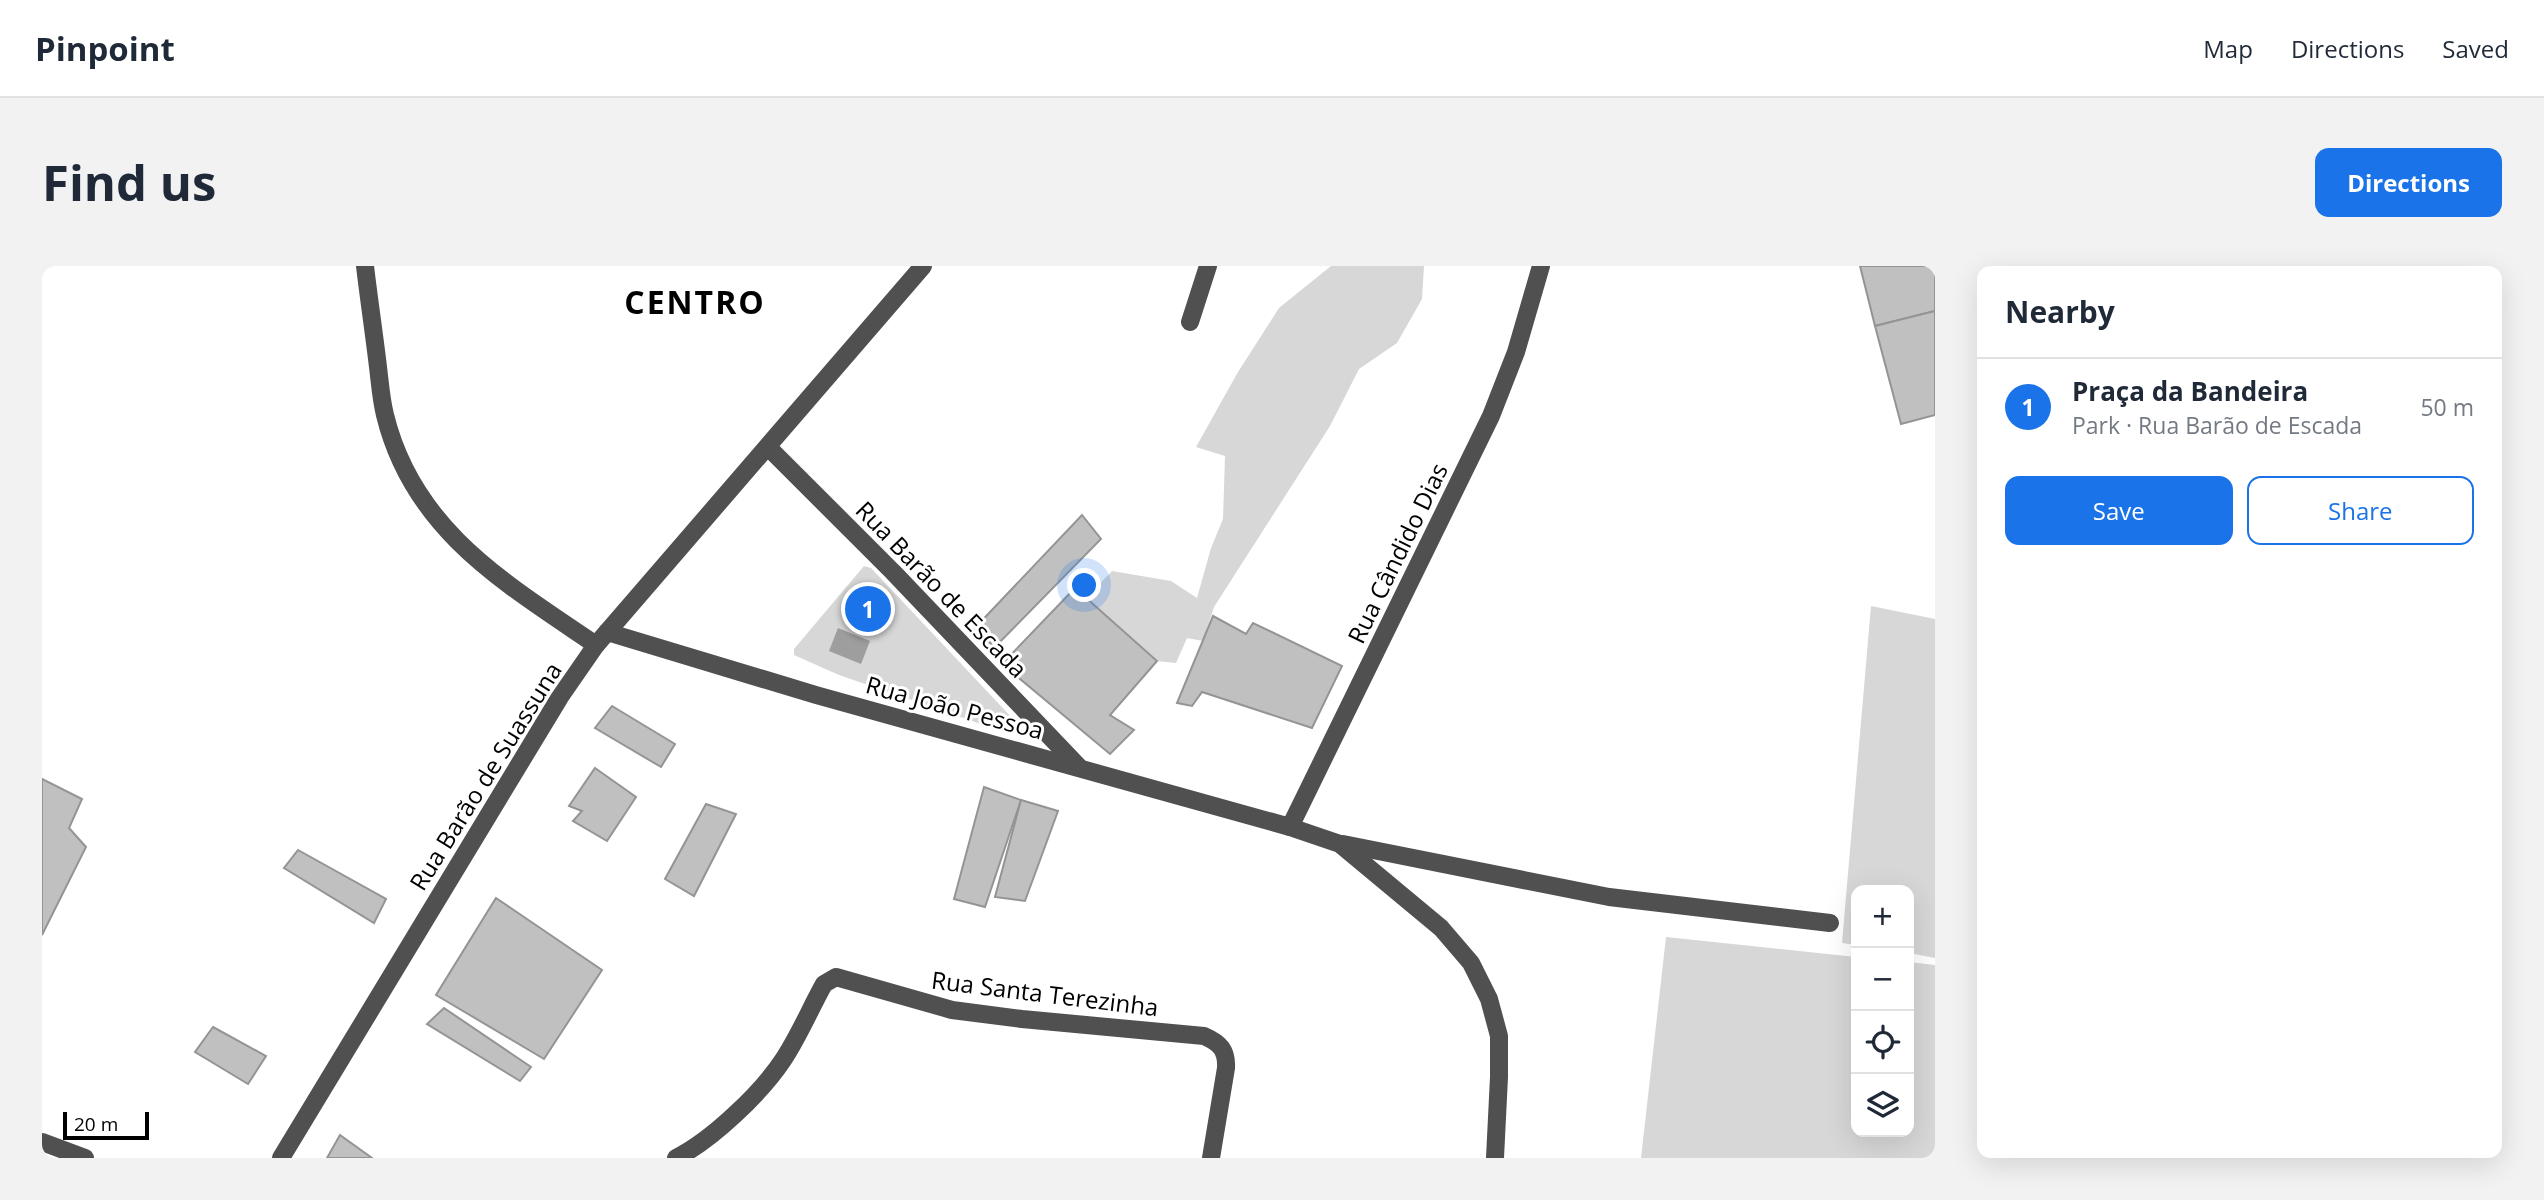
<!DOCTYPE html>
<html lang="en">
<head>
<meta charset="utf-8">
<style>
	:root { --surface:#fff; --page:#f2f2f3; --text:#1f2937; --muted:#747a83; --line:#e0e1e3; --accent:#1a73e8 }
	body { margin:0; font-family:"Open Sans",sans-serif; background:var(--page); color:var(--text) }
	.controls { position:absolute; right:21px; bottom:21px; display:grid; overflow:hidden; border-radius:14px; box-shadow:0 7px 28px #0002 }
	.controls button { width:63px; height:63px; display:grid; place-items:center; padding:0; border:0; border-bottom:2px solid var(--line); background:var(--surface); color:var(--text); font:35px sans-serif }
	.scale { position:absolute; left:21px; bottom:18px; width:86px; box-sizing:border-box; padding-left:7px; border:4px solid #000; border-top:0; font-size:19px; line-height:24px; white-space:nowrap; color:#000; -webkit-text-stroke:5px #fff; paint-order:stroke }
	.you { position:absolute; left:1043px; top:320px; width:24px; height:24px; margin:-18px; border:5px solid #fff; border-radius:50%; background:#1a73e8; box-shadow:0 0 0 10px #1a73e833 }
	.badge { display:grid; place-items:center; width:46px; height:46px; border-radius:50%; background:var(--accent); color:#fff; font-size:23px; font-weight:700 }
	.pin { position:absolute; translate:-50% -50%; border:4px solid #fff; box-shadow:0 2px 7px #0006 }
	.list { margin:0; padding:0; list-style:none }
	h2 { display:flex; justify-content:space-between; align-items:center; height:91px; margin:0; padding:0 28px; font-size:30px }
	h2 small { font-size:23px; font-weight:400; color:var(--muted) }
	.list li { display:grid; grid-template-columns:46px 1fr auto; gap:21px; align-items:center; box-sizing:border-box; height:98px; padding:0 28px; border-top:2px solid var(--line) }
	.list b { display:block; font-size:26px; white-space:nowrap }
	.list p { margin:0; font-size:23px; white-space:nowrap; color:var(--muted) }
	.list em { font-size:23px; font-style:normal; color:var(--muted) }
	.actions { display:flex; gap:14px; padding:21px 28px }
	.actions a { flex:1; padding:16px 0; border:2px solid var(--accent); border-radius:14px; text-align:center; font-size:24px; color:var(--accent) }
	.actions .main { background:var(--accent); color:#fff }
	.icon { flex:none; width:38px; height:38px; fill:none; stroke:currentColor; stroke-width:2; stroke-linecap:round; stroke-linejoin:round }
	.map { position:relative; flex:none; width:1893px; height:892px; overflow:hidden; border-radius:14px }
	header { display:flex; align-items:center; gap:42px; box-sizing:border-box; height:98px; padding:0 35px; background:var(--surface); border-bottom:2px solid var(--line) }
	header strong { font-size:33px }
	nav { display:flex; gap:38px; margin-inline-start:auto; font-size:24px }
	.intro { display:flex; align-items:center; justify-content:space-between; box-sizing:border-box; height:168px; padding:0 42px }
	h1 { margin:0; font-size:49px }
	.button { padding:18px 32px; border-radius:14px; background:var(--accent); color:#fff; font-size:24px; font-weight:700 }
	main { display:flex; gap:42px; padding:0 42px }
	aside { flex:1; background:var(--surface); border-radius:14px; box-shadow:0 7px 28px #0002 }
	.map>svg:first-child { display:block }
</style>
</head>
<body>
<header>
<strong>Pinpoint</strong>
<nav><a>Map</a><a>Directions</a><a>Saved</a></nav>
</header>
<div class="intro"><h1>Find us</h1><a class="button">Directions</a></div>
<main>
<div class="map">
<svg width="1893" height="892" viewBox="0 0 1893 892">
	<rect width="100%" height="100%" fill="#fff"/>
	<!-- green -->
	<g fill="#d7d7d7">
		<path d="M 1289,0 L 1382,0 L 1380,33 L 1355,77 L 1317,103 L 1288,160 L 1172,341 L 1161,375 L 1145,372 L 1134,397 L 1115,395 L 1044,332 L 1070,305 L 1129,315 L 1155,332 L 1169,282 L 1181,253 L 1183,190 L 1154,181 L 1196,106 L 1237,42 Z"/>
		<path d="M 822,300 L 829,302 L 973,455 L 973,463 L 965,467 L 797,409 L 752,389 L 752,383 Z"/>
		<path d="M 1829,340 L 1893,353 L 1893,692 L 1867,687 L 1867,624 L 1814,624 L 1814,679 L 1800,677 Z"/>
		<path d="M 1624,671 L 1814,691 L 1814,866 L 1867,866 L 1867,696 L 1893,699 L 1893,892 L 1599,892 Z"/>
	</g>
	<!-- water -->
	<path fill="#9e9e9e" d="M 796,362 L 828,375 L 819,398 L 787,385 Z"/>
	<!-- building -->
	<g fill="#c0c0c0" stroke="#949494" stroke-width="2">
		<path d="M 1818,0 L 1893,0 L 1893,45 L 1833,60 Z"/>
		<path d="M 1893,45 L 1893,149 L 1859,158 L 1833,60 Z"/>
		<path d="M 1040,249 L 1059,273 L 953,381 L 931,364 Z"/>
		<path d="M 1033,322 L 1115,395 L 1068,449 L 1092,464 L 1068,488 L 960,398 Z"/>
		<path d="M 1171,350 L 1204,368 L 1211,357 L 1300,400 L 1270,462 L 1160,426 L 1150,440 L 1135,437 Z"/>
		<path d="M 570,440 L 633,478 L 619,501 L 553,462 Z"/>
		<path d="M 553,502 L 594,531 L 565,575 L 531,555 L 540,545 L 527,540 Z"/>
		<path d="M 0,513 L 40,533 L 27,562 L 44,581 L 0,669 Z"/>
		<path d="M 942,521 L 979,534 L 943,641 L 912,633 Z"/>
		<path d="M 979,534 L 1016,545 L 983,635 L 953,631 Z"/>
		<path d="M 664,538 L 694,548 L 652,630 L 623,613 Z"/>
		<path d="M 256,584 L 344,633 L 332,657 L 242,602 Z"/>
		<path d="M 454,632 L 560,704 L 502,793 L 394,729 Z"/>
		<path d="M 402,742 L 489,801 L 478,815 L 385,758 Z"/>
		<path d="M 171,761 L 224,790 L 206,818 L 153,786 Z"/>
		<path d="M 298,869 L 330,892 L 285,892 Z"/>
	</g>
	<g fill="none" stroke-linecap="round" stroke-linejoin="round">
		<!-- minor -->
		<g stroke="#505050" stroke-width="18">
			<path d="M 323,0 C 327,34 332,67 336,101 C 338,117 339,133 343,149 C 371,264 463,317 554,379"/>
			<path d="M 1148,56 L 1166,0"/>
			<path d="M 726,181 L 851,306 L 1036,500"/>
			<path d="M 565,366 L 774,429 L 1248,561 L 1298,578 L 1399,662 L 1429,697 L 1447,733 L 1457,770 L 1457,811 L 1453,892"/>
			<path d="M 1248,561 L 1449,150 L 1474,86 L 1499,0"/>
			<path d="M 1301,578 L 1567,631 L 1788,657"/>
			<path d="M 0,876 L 43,892"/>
			<path d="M 239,892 L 518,431 L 554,379 L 881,0"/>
			<path d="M 634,892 C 670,874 719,827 741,794 C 757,770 768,743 782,718 L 794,711 L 910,744 L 980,753 L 1162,770 C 1178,777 1185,784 1184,802 L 1169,892"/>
		</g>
	</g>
	<g text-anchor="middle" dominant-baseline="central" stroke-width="6" stroke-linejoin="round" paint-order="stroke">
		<!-- street labels -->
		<g font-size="24" fill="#000" stroke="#fff">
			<text transform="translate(1355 287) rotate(-64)">Rua Cândido Dias</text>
			<text transform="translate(900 323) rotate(46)">Rua Barão de Escada</text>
			<text transform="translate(913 441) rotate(15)">Rua João Pessoa</text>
			<text transform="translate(443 510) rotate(-58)">Rua Barão de Suassuna</text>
			<text transform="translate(1003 727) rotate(7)">Rua Santa Terezinha</text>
		</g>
		<!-- district labels -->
		<g font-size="32" font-weight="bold" letter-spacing="2" fill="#000" stroke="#fff">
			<text x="653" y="35">CENTRO</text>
		</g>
	</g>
</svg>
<div class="controls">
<button>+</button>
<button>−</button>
<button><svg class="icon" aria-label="locate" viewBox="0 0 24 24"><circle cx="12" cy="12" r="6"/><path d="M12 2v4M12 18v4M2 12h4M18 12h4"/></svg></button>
<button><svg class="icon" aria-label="layers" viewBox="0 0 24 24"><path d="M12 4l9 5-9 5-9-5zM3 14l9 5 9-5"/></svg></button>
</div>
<div class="scale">20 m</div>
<div class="you"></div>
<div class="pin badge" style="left:826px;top:343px">1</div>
</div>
<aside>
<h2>Nearby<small></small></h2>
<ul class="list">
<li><span class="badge">1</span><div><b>Praça da Bandeira</b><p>Park · Rua Barão de Escada</p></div><em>50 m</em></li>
</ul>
<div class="actions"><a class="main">Save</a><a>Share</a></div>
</aside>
</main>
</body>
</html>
